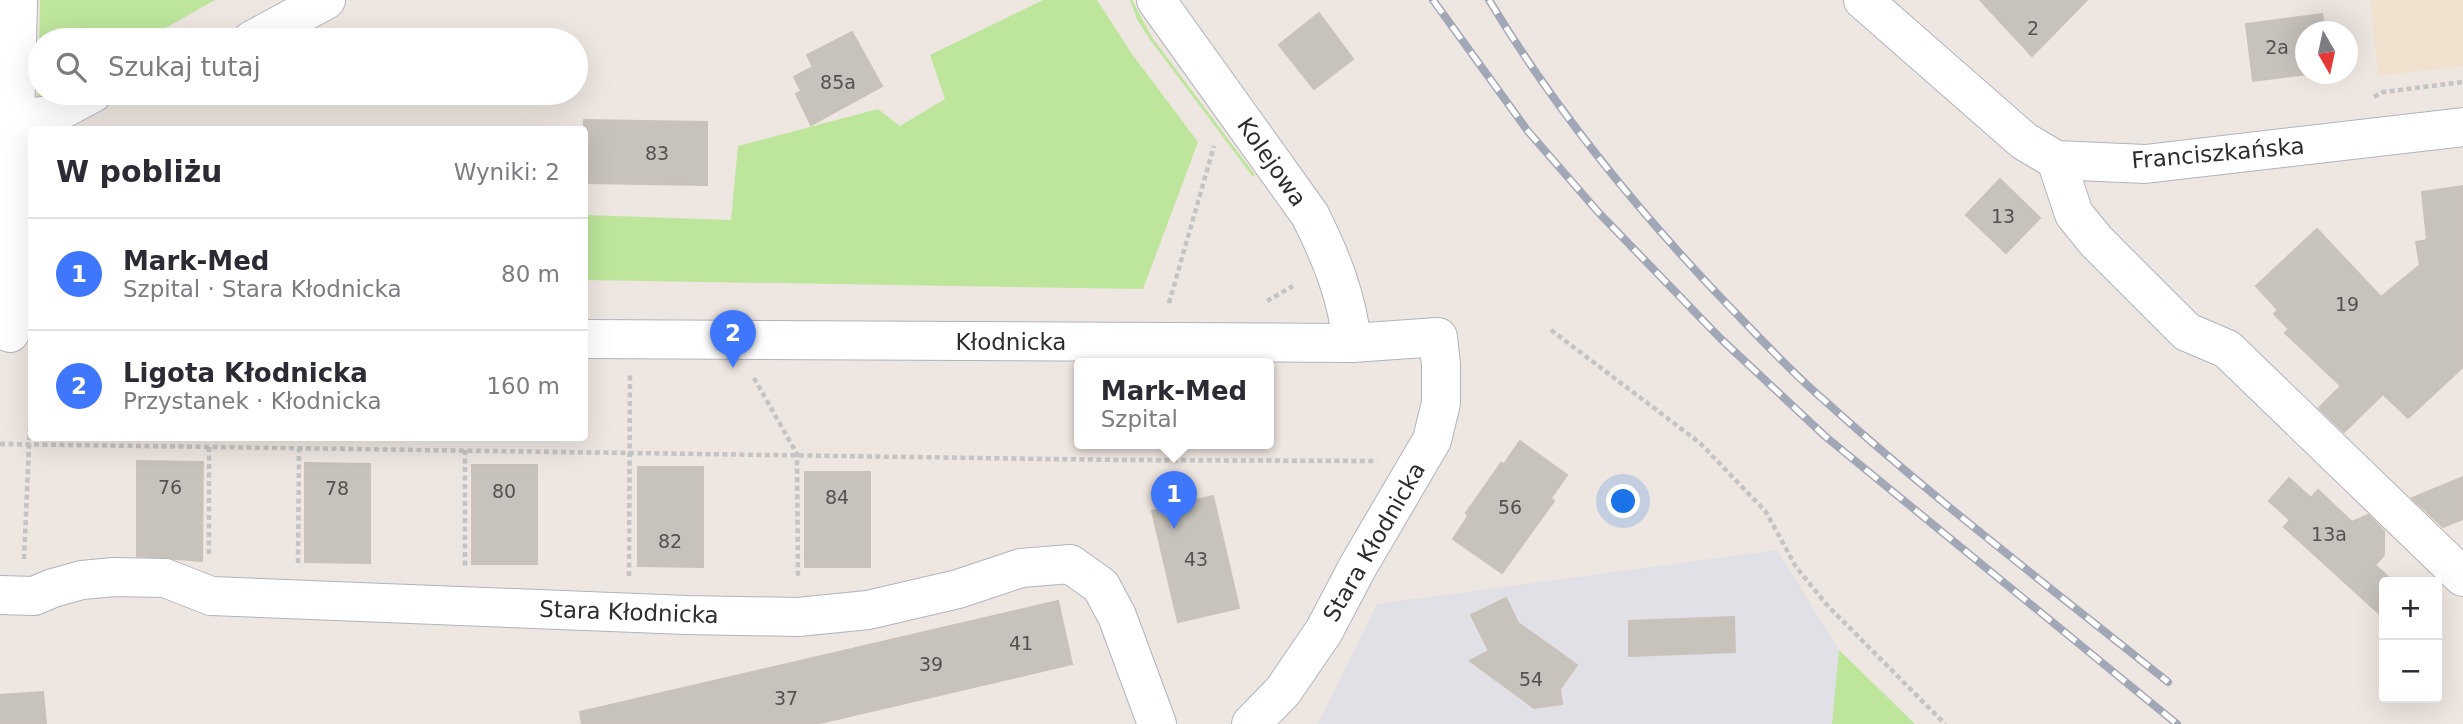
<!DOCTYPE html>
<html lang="pl">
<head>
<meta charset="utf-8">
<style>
	:root { --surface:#fff; --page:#f7f7f7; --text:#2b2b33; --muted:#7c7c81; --line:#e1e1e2; --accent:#3f77fc }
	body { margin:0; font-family:"DejaVu Sans",sans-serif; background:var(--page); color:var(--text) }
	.controls { position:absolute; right:21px; bottom:21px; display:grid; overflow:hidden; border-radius:7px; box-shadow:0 7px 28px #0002 }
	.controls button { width:63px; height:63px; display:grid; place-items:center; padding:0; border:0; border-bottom:2px solid var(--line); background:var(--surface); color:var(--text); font:35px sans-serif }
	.compass { position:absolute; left:2295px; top:21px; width:63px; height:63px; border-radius:50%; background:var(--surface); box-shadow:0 7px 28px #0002; rotate:171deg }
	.you { position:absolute; left:1624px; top:502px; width:24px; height:24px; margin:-18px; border:5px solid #fff; border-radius:50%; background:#1a73e8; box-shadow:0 0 0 10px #1a73e833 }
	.badge { display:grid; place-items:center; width:46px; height:46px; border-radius:50%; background:var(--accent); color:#fff; font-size:23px; font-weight:700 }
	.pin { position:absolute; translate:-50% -58px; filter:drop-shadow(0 2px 4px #0008) }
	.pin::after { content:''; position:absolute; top:37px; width:24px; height:21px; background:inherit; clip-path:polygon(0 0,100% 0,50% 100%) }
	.popup { position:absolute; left:1074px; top:358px; width:200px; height:91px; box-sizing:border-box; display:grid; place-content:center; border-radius:7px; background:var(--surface); filter:drop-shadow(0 2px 5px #0005); font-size:23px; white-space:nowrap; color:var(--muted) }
	.popup b { font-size:26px; color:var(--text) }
	.popup::after { content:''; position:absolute; left:50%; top:100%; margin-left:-14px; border:14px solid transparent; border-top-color:var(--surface) }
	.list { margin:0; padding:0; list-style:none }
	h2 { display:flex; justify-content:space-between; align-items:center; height:91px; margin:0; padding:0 28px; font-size:30px }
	h2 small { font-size:23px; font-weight:400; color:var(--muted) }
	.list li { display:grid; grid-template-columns:46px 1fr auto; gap:21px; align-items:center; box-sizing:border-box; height:112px; padding:0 28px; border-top:2px solid var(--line) }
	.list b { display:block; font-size:26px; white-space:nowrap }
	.list p { margin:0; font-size:23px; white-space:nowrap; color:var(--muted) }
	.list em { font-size:23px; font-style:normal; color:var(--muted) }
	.icon { flex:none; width:38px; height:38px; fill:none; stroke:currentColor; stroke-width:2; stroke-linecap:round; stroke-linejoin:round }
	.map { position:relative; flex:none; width:2463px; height:724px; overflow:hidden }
	.search { position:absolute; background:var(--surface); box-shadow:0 7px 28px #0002; left:28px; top:28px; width:560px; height:77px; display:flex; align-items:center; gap:18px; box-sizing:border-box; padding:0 24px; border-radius:38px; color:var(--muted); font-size:26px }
	.panel { position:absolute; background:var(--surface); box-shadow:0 7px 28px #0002; left:28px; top:126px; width:560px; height:315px; border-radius:7px }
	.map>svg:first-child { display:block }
</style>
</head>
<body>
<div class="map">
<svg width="2463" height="724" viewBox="0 0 2463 724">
	<rect width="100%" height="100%" fill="#eee6e0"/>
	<!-- industrial -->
	<path fill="#e1e0e7" d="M 1777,550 L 1839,650 L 1833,724 L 1318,724 L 1377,604 Z"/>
	<!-- education -->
	<path fill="#f0e2cf" d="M 2371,0 L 2463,0 L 2463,66 L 2378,76 Z"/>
	<!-- green -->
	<g fill="#bde59c">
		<path d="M 40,0 L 215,0 L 144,40 L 40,40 L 40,93 L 50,93 L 38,100 Z"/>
		<path d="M 1043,0 L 1097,0 L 1132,54 L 1198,142 L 1143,289 L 585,280 L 585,215 L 731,220 L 738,146 L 878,109 L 900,126 L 945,99 L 930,55 Z"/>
		<path d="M 1130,0 L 1132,0 L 1151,36 L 1255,175 L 1253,177 L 1149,38 L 1137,19 Z"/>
		<path d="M 1839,650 L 1915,724 L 1832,724 Z"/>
	</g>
	<!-- building -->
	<g fill="#c7c2bb" stroke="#cac2b9" stroke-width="2">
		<path d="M 1980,0 L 2087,0 L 2032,56 Z"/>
		<path d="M 1319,13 L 1353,59 L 1314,89 L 1279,45 Z"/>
		<path d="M 2322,14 L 2325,32 L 2306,32 L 2307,74 L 2253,81 L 2246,24 Z"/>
		<path d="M 852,32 L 882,86 L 811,125 L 796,94 L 801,91 L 794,77 L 813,67 L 807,55 Z"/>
		<path d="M 584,120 L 707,122 L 707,185 L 584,183 Z"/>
		<path d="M 2000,179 L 2040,218 L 2006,253 L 1966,215 Z"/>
		<path d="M 2463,186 L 2463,367 L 2408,418 L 2383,394 L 2344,432 L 2319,408 L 2341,386 L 2285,333 L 2289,329 L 2274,314 L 2278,310 L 2256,286 L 2317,229 L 2381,297 L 2420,265 L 2416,242 L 2427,240 L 2422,192 Z"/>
		<path d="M 1520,441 L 1567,475 L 1551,498 L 1554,501 L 1502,573 L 1453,539 L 1468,516 L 1466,513 L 1501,463 L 1504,464 Z"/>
		<path d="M 137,461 L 203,462 L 202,561 L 137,556 Z"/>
		<path d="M 305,463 L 370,464 L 370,563 L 305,562 Z"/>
		<rect x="472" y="465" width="65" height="99"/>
		<path d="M 638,467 L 703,467 L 703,567 L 638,566 Z"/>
		<rect x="805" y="472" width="65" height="95"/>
		<path d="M 2463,477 L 2463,519 L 2443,527 L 2412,498 Z"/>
		<path d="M 2289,478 L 2311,498 L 2318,490 L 2352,522 L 2368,515 L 2384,531 L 2384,555 L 2375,565 L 2394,582 L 2384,582 L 2384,618 L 2284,527 L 2290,520 L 2269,501 Z"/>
		<path d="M 1213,496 L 1239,608 L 1178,622 L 1152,511 Z"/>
		<path d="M 1506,598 L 1518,623 L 1577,665 L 1560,689 L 1562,704 L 1534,708 L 1470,661 L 1489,651 L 1471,615 Z"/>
		<path d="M 1058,601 L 1072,664 L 816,724 L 582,724 L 580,712 Z"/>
		<path d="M 1734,617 L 1735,652 L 1629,656 L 1629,621 Z"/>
		<path d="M 43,692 L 46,724 L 0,724 L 0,695 Z"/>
	</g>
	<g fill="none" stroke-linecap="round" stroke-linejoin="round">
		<!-- minor casing -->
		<g stroke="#b0b4bd" stroke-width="40">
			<g id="minor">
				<path d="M 1156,0 L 1310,215 C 1331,257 1347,296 1352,343"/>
				<path d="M 1863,0 L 2024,141 L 2056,160 L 2145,164 L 2463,127"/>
				<path d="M 252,40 L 326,0"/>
				<path d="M 15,119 L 52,115 L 93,93"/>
				<path d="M 2056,160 L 2074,214 L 2096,241 L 2187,332 L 2227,349 L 2463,577"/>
				<path d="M 10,333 L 18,0"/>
				<path d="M 584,339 L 1352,343 L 1438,337 L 1441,365 L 1441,403 L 1432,440 L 1357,568 L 1324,631 L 1283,691 L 1251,724"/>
				<path d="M 0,595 L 34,596 L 53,588 L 82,580 L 114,577 L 165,578 L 211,596 L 686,615 L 798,617 L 868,610 L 958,589 L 1021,568 L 1070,564 L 1101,586 L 1117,616 L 1157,724"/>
			</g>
		</g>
		<!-- path -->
		<g stroke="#c4c4c4" stroke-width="4.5" stroke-dasharray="5 3.5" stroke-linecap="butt">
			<path d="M 2374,97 L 2383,92 L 2463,82"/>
			<path d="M 1267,301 L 1293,286"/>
			<path d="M 1169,303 L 1214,146"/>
			<path d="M 1551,330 L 1700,443 L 1766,512 L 1796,567 L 1828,606 L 1945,724"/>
			<path d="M 754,378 L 797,454 L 798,578"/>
			<path d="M 0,444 L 1120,460 L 1377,461"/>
			<path d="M 465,450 L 465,567"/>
			<path d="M 209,554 L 209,447"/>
			<path d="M 24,559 L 32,378"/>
			<path d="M 298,563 L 299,448"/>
			<path d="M 629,576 L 630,375"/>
		</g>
		<!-- minor -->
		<use href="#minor" stroke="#fff" stroke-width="38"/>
		<!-- rail casing -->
		<g stroke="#a2a7b7" stroke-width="8">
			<g id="rail">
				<path d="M 1433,0 L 1527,130 L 1599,213 L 1721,339 L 1826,437 L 2177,724"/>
				<path d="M 1489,0 C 1556,111 1637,210 1726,303 C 1758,336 1789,370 1824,400 C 1934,499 2052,589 2168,682"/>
			</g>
		</g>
		<!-- rail -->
		<use href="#rail" stroke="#fff" stroke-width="5" stroke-dasharray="16" stroke-linecap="butt"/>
	</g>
	<g text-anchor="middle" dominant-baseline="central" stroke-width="5" stroke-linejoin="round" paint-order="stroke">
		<!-- number labels -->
		<g font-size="19" fill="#545250">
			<text x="2033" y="28">2</text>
			<text x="2277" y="47">2a</text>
			<text x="838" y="82">85a</text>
			<text x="657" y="153">83</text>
			<text x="2003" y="216">13</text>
			<text x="2347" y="304">19</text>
			<text x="170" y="487">76</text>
			<text x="337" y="488">78</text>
			<text x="504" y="491">80</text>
			<text x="837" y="497">84</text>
			<text x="1510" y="507">56</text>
			<text x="2329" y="534">13a</text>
			<text x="670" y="541">82</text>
			<text x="1196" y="559">43</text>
			<text x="1021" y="643">41</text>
			<text x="931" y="664">39</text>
			<text x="1531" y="679">54</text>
			<text x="786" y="698">37</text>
		</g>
		<!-- street labels -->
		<g font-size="23" fill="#2d2d2d" stroke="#fff">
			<text transform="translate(2218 153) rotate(-5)">Franciszkańska</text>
			<text transform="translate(1272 162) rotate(55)">Kolejowa</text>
			<text x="1011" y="342">Kłodnicka</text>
			<text transform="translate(1374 542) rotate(-60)">Stara Kłodnicka</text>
			<text transform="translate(629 612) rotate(2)">Stara Kłodnicka</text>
		</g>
	</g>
</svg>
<div class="controls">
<button>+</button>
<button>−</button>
</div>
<svg class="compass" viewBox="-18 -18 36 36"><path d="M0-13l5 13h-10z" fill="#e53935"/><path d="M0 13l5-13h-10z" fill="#7c7c81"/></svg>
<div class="you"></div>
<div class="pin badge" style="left:1174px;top:529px">1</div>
<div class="popup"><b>Mark-Med</b>Szpital</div>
<div class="pin badge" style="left:733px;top:368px">2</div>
<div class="search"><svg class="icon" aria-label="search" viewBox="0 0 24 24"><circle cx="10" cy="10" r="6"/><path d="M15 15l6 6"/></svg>Szukaj tutaj</div>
<section class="panel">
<h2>W pobliżu<small>Wyniki: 2</small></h2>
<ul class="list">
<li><span class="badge">1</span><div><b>Mark-Med</b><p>Szpital · Stara Kłodnicka</p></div><em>80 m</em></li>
<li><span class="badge">2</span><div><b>Ligota Kłodnicka</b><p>Przystanek · Kłodnicka</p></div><em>160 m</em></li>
</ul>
</section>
</div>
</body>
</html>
